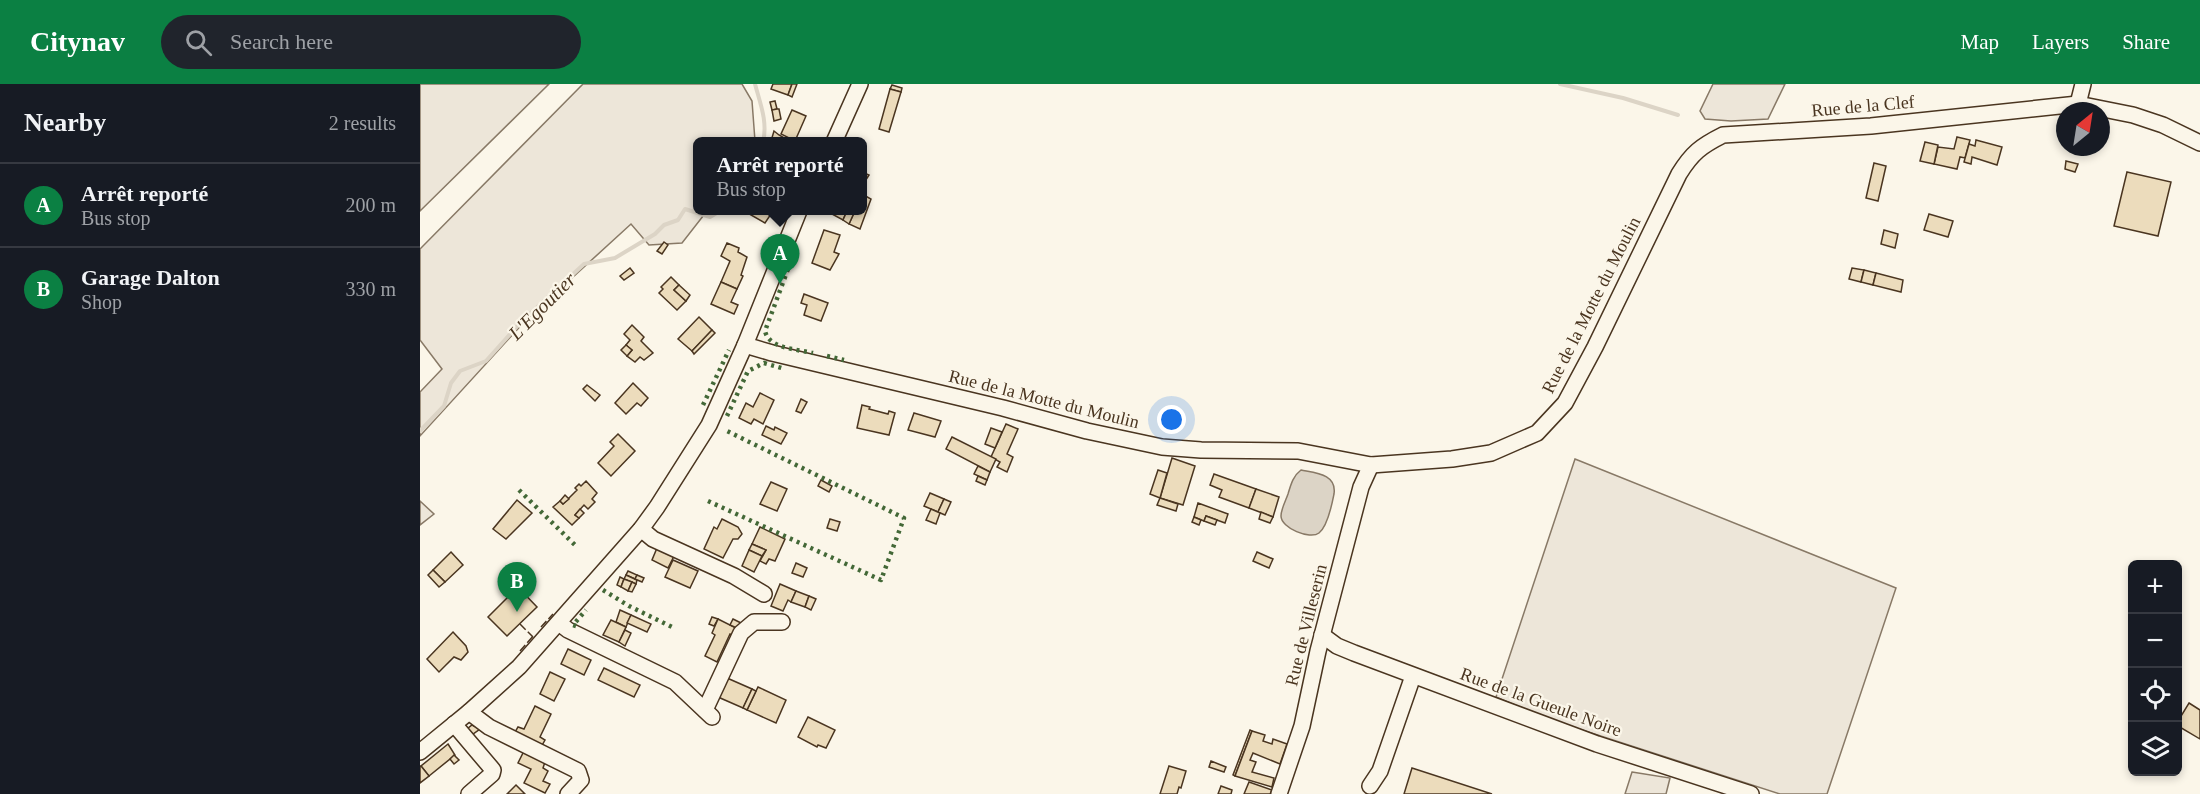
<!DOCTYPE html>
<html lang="en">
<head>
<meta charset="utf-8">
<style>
	:root { --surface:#171b24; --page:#20242c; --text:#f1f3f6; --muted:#9ea1a6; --line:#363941; --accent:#0b8043 }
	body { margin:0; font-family:"Times New Roman",serif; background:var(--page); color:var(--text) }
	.controls { position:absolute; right:18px; bottom:18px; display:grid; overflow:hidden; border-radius:9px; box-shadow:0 3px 9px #0003 }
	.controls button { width:54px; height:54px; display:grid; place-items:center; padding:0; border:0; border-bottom:2px solid var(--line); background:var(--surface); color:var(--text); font:30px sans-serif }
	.compass { position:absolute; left:1636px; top:18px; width:54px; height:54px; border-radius:50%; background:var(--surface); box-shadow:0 3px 9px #0003; rotate:30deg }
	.you { position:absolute; left:752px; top:336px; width:21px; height:21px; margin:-15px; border:4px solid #fff; border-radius:50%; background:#1a73e8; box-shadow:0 0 0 9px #1a73e833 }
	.badge { display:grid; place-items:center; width:39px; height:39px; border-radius:50%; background:var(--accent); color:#fff; font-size:20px; font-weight:700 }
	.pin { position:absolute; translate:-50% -50px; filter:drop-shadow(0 2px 3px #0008) }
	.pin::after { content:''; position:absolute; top:32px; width:21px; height:18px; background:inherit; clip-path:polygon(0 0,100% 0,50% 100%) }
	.popup { position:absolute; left:273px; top:53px; width:174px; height:78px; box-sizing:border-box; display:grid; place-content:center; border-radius:9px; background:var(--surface); filter:drop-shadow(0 2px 4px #0005); font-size:20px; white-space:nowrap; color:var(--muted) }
	.popup b { font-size:22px; color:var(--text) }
	.popup::after { content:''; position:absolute; left:50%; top:100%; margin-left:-12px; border:12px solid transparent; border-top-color:var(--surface) }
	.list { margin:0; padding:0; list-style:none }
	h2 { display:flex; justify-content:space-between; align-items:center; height:78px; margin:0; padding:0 24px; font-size:26px }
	h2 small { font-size:20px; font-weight:400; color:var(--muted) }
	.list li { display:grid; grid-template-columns:39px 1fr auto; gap:18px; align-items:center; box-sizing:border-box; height:84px; padding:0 24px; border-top:2px solid var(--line) }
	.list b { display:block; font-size:22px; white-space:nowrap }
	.list p { margin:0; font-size:20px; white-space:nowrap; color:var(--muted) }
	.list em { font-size:20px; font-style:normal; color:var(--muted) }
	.icon { flex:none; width:33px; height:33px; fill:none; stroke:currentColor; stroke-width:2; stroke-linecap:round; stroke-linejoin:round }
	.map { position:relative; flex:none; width:1780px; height:710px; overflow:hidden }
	header { display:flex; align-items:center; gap:36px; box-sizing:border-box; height:84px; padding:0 30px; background:var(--accent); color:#fff }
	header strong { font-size:28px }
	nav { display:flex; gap:33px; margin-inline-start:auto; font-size:21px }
	.search { width:420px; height:54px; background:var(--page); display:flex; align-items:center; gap:15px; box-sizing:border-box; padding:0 21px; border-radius:33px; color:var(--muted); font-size:22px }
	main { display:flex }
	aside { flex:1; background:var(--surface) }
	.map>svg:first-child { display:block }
</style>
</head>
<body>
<header>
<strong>Citynav</strong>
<div class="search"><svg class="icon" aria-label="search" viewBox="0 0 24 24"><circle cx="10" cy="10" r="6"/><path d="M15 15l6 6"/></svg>Search here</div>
<nav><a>Map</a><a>Layers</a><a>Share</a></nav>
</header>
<main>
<aside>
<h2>Nearby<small>2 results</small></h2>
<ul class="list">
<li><span class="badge">A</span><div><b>Arrêt reporté</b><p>Bus stop</p></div><em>200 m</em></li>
<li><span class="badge">B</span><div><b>Garage Dalton</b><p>Shop</p></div><em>330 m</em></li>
</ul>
</aside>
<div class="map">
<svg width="1780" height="710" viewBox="0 0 1780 710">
	<rect width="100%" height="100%" fill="#fbf6e9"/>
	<!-- green -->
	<g fill="#ede6d9" stroke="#887966" stroke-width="1.5">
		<path d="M 0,0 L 129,0 L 0,127 Z"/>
		<path d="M 163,0 L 322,0 L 332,17 L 335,57 L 278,58 L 278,127 L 287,127 L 262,159 L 229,161 L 211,140 L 106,236 L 0,352 L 0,308 L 22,285 L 0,256 L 0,165 Z"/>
		<path d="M 1293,0 L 1365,0 L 1348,35 L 1311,37 L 1285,35 L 1280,27 Z"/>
		<path d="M 1155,375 L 1476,504 L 1407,710 L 1360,710 L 1125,634 L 1076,613 Z"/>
		<path d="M 0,417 L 14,430 L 0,441 Z"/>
		<path d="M 1212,688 L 1250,694 L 1246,710 L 1205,710 Z"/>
	</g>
	<!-- water -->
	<path fill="#dcd4c6" stroke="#887966" stroke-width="1.5" d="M 881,386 C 896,389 917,390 914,410 C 912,420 908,442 899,449 C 890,456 861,444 861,432 C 861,425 866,416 868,410 C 871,400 873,392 881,386 Z"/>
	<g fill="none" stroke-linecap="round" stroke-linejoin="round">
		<!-- stream -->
		<g stroke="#dcd4c6" stroke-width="4">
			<path d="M 335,0 C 340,19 348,38 343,58"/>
			<path d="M 1140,0 L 1203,14 L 1258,31"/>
			<path d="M 0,347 L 24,322 L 31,299 L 40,287 L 66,277 L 101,238 L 164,180 L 195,174 L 235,150 L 244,141 L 258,136 L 265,125 L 290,133 L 300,127"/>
		</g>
	</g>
	<!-- building -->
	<g fill="#ecdcbc" stroke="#4a3520" stroke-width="1.5">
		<path d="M 353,0 L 372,0 L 368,11 L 351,5 Z"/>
		<path d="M 372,0 L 377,0 L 372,13 L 368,11 Z"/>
		<path d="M 472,1 L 482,4 L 481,8 L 470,5 Z"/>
		<path d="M 470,5 L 481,8 L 469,48 L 459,45 Z"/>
		<path d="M 355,17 L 357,25 L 352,26 L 350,18 Z"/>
		<path d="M 357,25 L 359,25 L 361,35 L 354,37 L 352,26 Z"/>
		<path d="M 372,26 L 386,32 L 375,57 L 361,50 Z"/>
		<path d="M 354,47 L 359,51 L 371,58 L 351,57 Z"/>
		<path d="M 1537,53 L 1550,56 L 1545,74 L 1540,73 L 1537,85 L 1514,80 L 1518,63 L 1534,65 Z"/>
		<path d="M 1556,56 L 1582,63 L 1577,81 L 1552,73 L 1551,80 L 1544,78 L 1549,60 L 1555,62 Z"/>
		<path d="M 1505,58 L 1518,61 L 1514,80 L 1500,77 Z"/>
		<path d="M 1646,77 L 1658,80 L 1655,88 L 1645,85 Z"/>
		<path d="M 1454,79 L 1466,82 L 1458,117 L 1446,114 Z"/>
		<path d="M 442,88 L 449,91 L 442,102 Z"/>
		<path d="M 1707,88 L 1751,98 L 1738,152 L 1694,142 Z"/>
		<path d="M 442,110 L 451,115 L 440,145 L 429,140 L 434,129 L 429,127 L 442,127 Z"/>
		<path d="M 324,127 L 353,127 L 345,139 Z"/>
		<path d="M 411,127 L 427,127 L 423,136 L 410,129 Z"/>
		<path d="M 427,127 L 434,129 L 429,140 L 423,136 Z"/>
		<path d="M 1509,130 L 1533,137 L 1528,153 L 1504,146 Z"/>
		<path d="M 404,146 L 420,151 L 414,168 L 419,170 L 410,186 L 392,179 Z"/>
		<path d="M 1464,146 L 1478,150 L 1475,164 L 1461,160 Z"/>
		<path d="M 244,158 L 248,161 L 242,170 L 237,167 Z"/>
		<path d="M 307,159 L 319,164 L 318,168 L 327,173 L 321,191 L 323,192 L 317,205 L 301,198 L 310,177 L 301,172 Z"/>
		<path d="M 210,184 L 214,189 L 204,196 L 200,192 Z"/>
		<path d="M 1432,184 L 1444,186 L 1441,198 L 1429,195 Z"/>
		<path d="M 1444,186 L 1456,189 L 1453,201 L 1441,198 Z"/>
		<path d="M 1456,189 L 1483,196 L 1481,208 L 1453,201 Z"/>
		<path d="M 251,193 L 259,201 L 254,206 L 266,217 L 257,226 L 239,209 L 243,205 L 241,203 Z"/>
		<path d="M 301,198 L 317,205 L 311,218 L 318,221 L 314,230 L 291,220 Z"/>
		<path d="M 259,201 L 270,211 L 266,217 L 254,206 Z"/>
		<path d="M 384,210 L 408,219 L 401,237 L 384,231 L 387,221 L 381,219 Z"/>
		<path d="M 279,233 L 292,246 L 272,267 L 258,255 Z"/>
		<path d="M 212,241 L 224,253 L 221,257 L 233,269 L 224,276 L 220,273 L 215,278 L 207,272 L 212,266 L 206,261 L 210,256 L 204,250 Z"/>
		<path d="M 292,246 L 295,249 L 274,270 L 272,267 Z"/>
		<path d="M 206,261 L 212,266 L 207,272 L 201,266 Z"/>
		<path d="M 213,299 L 228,314 L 221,322 L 217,319 L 206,330 L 195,319 Z"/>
		<path d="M 167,301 L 180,311 L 175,317 L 163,305 Z"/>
		<path d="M 340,309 L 354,316 L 343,340 L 334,335 L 331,340 L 319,334 L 326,319 L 333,323 Z"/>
		<path d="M 381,315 L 387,318 L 381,329 L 376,327 Z"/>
		<path d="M 442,321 L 450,323 L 449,325 L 468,330 L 469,327 L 475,329 L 469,351 L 437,344 Z"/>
		<path d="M 494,329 L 521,337 L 515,353 L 488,346 Z"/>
		<path d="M 586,340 L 598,345 L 587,370 L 593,373 L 587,388 L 577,383 L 580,378 L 571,373 Z"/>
		<path d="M 346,342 L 354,346 L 355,343 L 367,349 L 361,360 L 342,351 Z"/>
		<path d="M 571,344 L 582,348 L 575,364 L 565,360 Z"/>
		<path d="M 198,350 L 215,367 L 191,392 L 178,379 L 194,362 L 190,358 Z"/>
		<path d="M 532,353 L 576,375 L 570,388 L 526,365 Z"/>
		<path d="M 752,374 L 775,382 L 763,421 L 740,414 Z"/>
		<path d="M 558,382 L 570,388 L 567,396 L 554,390 Z"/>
		<path d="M 738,386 L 747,389 L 740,414 L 730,410 Z"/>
		<path d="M 794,390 L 836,405 L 829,424 L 799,413 L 802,406 L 790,401 Z"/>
		<path d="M 558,392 L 567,396 L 565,401 L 556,397 Z"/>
		<path d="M 401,396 L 412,402 L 409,408 L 398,402 Z"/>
		<path d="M 166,397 L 177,409 L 172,415 L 175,418 L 168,425 L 164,421 L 155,431 L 159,434 L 152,441 L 133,423 L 140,417 L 143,420 L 157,406 L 155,404 L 159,400 L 161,402 Z"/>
		<path d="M 351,398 L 367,405 L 357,427 L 340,420 Z"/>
		<path d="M 836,405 L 859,413 L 853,433 L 829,424 Z"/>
		<path d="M 510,409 L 524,415 L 518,428 L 504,422 Z"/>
		<path d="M 145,411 L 149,415 L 143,420 L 140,417 Z"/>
		<path d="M 740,414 L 758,420 L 756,427 L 737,421 Z"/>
		<path d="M 524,415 L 531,418 L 525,431 L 518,428 Z"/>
		<path d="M 97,416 L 112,429 L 86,455 L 73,445 Z"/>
		<path d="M 778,419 L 808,430 L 805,439 L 786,432 L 784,437 L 774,433 Z"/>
		<path d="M 160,425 L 164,429 L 159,434 L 155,431 Z"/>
		<path d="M 511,425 L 520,429 L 516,440 L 506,436 Z"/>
		<path d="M 841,428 L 853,433 L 850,439 L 839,435 Z"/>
		<path d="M 786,432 L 797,436 L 795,441 L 784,437 Z"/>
		<path d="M 774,433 L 781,436 L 779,441 L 772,438 Z"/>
		<path d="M 302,435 L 318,443 L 322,450 L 318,455 L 313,455 L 303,474 L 284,465 L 294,443 L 297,445 Z"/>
		<path d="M 410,435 L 420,438 L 417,447 L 407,444 Z"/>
		<path d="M 340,443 L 365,455 L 355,477 L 349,475 L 346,480 L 340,477 L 346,466 L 332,460 Z"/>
		<path d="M 332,460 L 346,466 L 342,472 L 329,466 Z"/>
		<path d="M 237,464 L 254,472 L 248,484 L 232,476 Z"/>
		<path d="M 329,466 L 342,472 L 334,488 L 322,482 Z"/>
		<path d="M 31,468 L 43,481 L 25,498 L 13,486 Z"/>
		<path d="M 837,468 L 853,475 L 849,484 L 833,477 Z"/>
		<path d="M 253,476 L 278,487 L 270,504 L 245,493 Z"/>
		<path d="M 376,479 L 387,484 L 383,493 L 372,489 Z"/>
		<path d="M 13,486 L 25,498 L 19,503 L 8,491 Z"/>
		<path d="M 208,487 L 217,491 L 215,495 L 206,491 Z"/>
		<path d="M 206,491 L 217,496 L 216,500 L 204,495 Z"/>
		<path d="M 217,491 L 224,494 L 222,498 L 215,495 Z"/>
		<path d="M 200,493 L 204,495 L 201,503 L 197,501 Z"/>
		<path d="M 90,495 L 117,523 L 87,552 L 68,533 L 92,509 L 84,501 Z"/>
		<path d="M 204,495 L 212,498 L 208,507 L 201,503 Z"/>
		<path d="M 212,498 L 216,500 L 212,508 L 208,507 Z"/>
		<path d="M 360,500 L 376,507 L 371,518 L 368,516 L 363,527 L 351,522 Z"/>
		<path d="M 376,507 L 389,512 L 385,523 L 371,518 Z"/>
		<path d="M 389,512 L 396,515 L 391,526 L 385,523 Z"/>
		<path d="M 200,526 L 211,531 L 206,543 L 196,538 Z"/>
		<path d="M 211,531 L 231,540 L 227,548 L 207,539 Z"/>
		<path d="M 292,533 L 298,535 L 294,542 L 289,540 Z"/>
		<path d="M 298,535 L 318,545 L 314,552 L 310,550 L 297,578 L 285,572 L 295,551 L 292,549 Z"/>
		<path d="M 313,535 L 321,539 L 319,545 L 310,541 Z"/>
		<path d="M 191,536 L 206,543 L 199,558 L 183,551 Z"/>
		<path d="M 205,546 L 211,549 L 205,562 L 199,558 Z"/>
		<path d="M 33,548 L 46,562 L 48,568 L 41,576 L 34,573 L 19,588 L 7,575 Z"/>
		<path d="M 148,565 L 171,576 L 164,591 L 141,580 Z"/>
		<path d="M 184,584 L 220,601 L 214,613 L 178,596 Z"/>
		<path d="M 130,588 L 145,595 L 134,617 L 120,610 Z"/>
		<path d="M 307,594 L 332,605 L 323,624 L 298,613 Z"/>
		<path d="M 338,603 L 366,616 L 356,639 L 327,626 Z"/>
		<path d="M 332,605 L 336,607 L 327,626 L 323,624 Z"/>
		<path d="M 1769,619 L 1780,626 L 1780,655 L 1758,642 L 1758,637 Z"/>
		<path d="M 115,622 L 131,630 L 120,653 L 125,656 L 121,663 L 94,650 L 98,643 L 104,645 Z"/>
		<path d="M 388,633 L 415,646 L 406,664 L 398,661 L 397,663 L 378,653 Z"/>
		<path d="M 52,641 L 60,645 L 53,650 L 47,645 Z"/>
		<path d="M 830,646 L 832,647 L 815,692 L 813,691 Z"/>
		<path d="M 832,647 L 845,651 L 843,657 L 852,660 L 853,655 L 867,660 L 860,680 L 833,669 L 830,676 L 836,678 L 832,688 L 854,694 L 852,703 L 815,692 Z"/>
		<path d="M 28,660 L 35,671 L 9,692 L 1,682 Z"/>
		<path d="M 104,667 L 125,678 L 123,684 L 128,687 L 123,697 L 130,700 L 125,709 L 104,699 L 111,685 L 98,679 Z"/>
		<path d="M 34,671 L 39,676 L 34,680 L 30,675 Z"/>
		<path d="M 791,677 L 806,683 L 804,688 L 789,683 Z"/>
		<path d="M 1,682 L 9,692 L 0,699 L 0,683 Z"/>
		<path d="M 749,682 L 766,687 L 761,704 L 759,703 L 757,710 L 740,710 Z"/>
		<path d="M 992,684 L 1072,710 L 984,710 Z"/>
		<path d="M 829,698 L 852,706 L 850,710 L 824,710 Z"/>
		<path d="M 96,701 L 105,710 L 87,710 Z"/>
		<path d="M 801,702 L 812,706 L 811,710 L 798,710 Z"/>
	</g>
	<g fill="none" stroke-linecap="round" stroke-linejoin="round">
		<!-- minor casing -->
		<g stroke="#4a3520" stroke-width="18">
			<g id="minor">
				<path d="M 1658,20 L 1663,0"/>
				<path d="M 414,58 L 440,0"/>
				<path d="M 325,261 L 352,269 L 583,324 L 667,347 L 742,363 L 781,366 L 878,367 L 951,381 L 1032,375 L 1071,369 L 1117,349 L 1145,319 L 1175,263 L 1259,90 C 1272,69 1281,62 1303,51 L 1451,42 L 1658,20 L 1713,31 L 1743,41 L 1780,59"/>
				<path d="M 221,445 L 233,455 L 314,492 L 344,510"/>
				<path d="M 139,539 L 148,546 L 255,598 L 292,633"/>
				<path d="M 902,551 L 917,562 L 934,569 L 1177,660 L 1331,710"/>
				<path d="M 285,626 L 321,549 L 334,538 L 362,538"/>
				<path d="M 49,628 L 69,643 L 158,687 L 161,696 L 148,710"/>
				<path d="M 34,640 L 73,686 L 72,690 L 49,710"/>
				<path d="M 0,668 L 49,628 L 99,583 L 221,445 L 237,423 L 289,341 L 325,261 L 379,127"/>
				<path d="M 950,702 L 960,687 L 993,592"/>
				<path d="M 859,710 L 882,642 L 898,567 L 941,403 L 951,381"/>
			</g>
		</g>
		<!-- minor -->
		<use href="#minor" stroke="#fbf6e9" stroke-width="15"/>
		<!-- hedge -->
		<g stroke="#436837" stroke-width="4.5" stroke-dasharray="3 4.5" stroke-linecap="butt">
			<path d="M 368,185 L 345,247 C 349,265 377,265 393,269"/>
			<path d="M 407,272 L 424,276"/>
			<path d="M 283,321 L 309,266"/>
			<path d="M 307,332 L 328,287 L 344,279 L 365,285"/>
			<path d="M 99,406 L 156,462"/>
			<path d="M 288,417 L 461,496 L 484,434 L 307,347"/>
			<path d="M 183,506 L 209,522 L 252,543"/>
			<path d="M 156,542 L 153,541 L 166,526"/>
		</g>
		<!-- fence -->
		<g stroke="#4a3520" stroke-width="1.5" stroke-dasharray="8 3" stroke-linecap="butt">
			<path d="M 100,540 L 113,553"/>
			<path d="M 121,543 L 133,530"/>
			<path d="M 100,567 L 114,551"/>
		</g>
	</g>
	<g text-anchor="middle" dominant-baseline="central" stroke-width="4.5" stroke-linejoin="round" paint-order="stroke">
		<!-- street labels -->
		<g font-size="18" fill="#4a3520" stroke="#fbf6e9">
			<text transform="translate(1443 22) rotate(-5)">Rue de la Clef</text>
			<text transform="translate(1171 221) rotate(-63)">Rue de la Motte du Moulin</text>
			<text transform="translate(624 315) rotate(14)">Rue de la Motte du Moulin</text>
			<text transform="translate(886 541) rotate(-76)">Rue de Villeserin</text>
			<text transform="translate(1121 618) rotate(20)">Rue de la Gueule Noire</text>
		</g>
		<!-- water labels -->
		<g font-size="20" font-style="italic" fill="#4a3520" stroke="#fbf6e9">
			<text transform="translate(122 222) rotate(-45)">L'Egoutier</text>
		</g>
	</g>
</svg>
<div class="controls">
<button>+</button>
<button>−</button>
<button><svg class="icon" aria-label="locate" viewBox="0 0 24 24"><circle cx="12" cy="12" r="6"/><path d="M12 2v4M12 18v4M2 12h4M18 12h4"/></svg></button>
<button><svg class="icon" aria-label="layers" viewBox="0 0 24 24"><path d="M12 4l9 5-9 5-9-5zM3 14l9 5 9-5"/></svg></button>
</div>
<svg class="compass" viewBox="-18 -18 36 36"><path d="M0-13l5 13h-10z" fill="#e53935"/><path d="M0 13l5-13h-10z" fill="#9ea1a6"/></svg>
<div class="you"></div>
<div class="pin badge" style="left:360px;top:200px">A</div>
<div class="popup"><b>Arrêt reporté</b>Bus stop</div>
<div class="pin badge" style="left:97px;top:528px">B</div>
</div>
</main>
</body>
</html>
